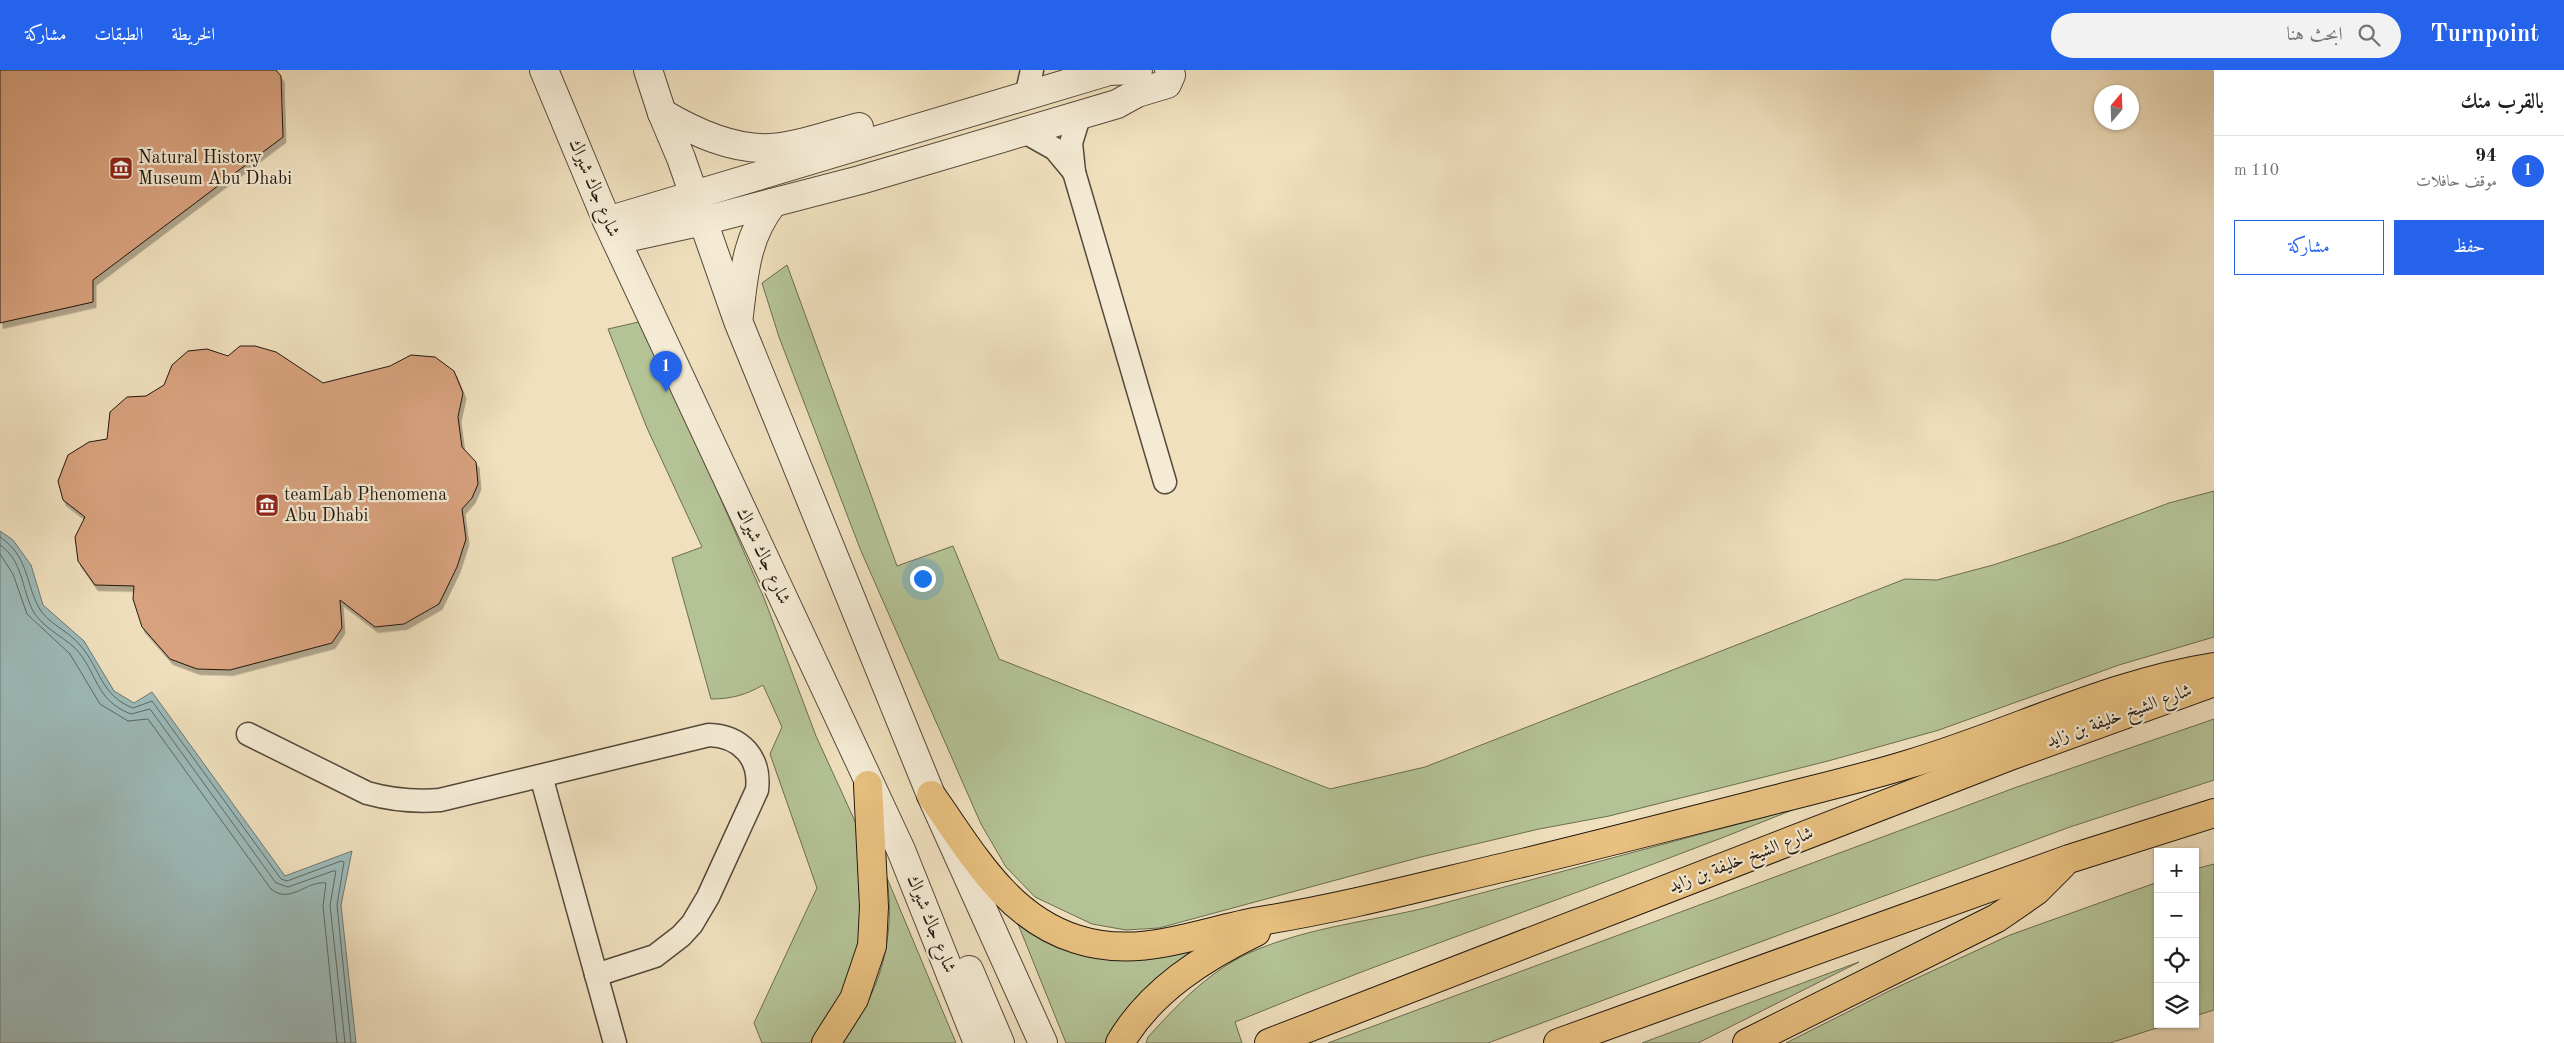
<!DOCTYPE html>
<html lang="ar">
<head>
<meta charset="utf-8">
<style>
	:root { --surface:#fff; --page:#f2f2f2; --text:#202124; --muted:#757577; --line:#e0e0e0; --accent:#2563eb }
	body { margin:0; font-family:"Old Standard TT",Amiri,serif; background:var(--page); color:var(--text); direction:rtl }
	.controls { position:absolute; right:15px; bottom:15px; display:grid; overflow:hidden; border-radius:0px; box-shadow:0 1px 4px #0004 }
	.controls button { width:45px; height:45px; display:grid; place-items:center; padding:0; border:0; border-bottom:1px solid var(--line); background:var(--surface); color:var(--text); font:25px sans-serif }
	.compass { position:absolute; left:2094px; top:15px; width:45px; height:45px; border-radius:50%; background:var(--surface); box-shadow:0 1px 4px #0004; rotate:19deg }
	.you { position:absolute; left:922px; top:508px; width:18px; height:18px; margin:-12px; border:4px solid #fff; border-radius:50%; background:#1a73e8; box-shadow:0 0 0 8px #1a73e833 }
	.badge { display:grid; place-items:center; width:32px; height:32px; border-radius:50%; background:var(--accent); color:#fff; font-size:16px; font-weight:700 }
	.pin { position:absolute; translate:-50% -41px; filter:drop-shadow(0 1px 2px #0008) }
	.pin::after { content:''; position:absolute; top:26px; width:18px; height:15px; background:inherit; clip-path:polygon(0 0,100% 0,50% 100%) }
	.list { margin:0; padding:0; list-style:none }
	h2 { display:flex; justify-content:space-between; align-items:center; height:65px; margin:0; padding:0 20px; font-size:21px }
	h2 small { font-size:16px; font-weight:400; color:var(--muted) }
	.list li { display:grid; grid-template-columns:32px 1fr auto; gap:15px; align-items:center; box-sizing:border-box; height:70px; padding:0 20px; border-top:1px solid var(--line) }
	.list b { display:block; font-size:19px; white-space:nowrap }
	.list p { margin:0; font-size:16px; white-space:nowrap; color:var(--muted) }
	.list em { font-size:16px; font-style:normal; color:var(--muted) }
	.actions { display:flex; gap:10px; padding:15px 20px }
	.actions a { flex:1; padding:11px 0; border:1px solid var(--accent); border-radius:0px; text-align:center; font-size:18px; color:var(--accent) }
	.actions .main { background:var(--accent); color:#fff }
	.icon { flex:none; width:28px; height:28px; fill:none; stroke:currentColor; stroke-width:2; stroke-linecap:round; stroke-linejoin:round }
	.map { position:relative; flex:none; width:2214px; height:973px; overflow:hidden; direction:ltr }
	header { display:flex; align-items:center; gap:30px; box-sizing:border-box; height:70px; padding:0 25px; background:var(--accent); color:#fff }
	header strong { font-size:24px }
	nav { display:flex; gap:28px; margin-inline-start:auto; font-size:18px }
	.search { width:350px; height:45px; background:var(--page); display:flex; align-items:center; gap:12px; box-sizing:border-box; padding:0 18px; border-radius:28px; color:var(--muted); font-size:19px }
	main { display:flex }
	aside { flex:1; background:var(--surface) }
	.map>svg:first-child { display:block }
</style>
</head>
<body>
<header>
<strong>Turnpoint</strong>
<div class="search"><svg class="icon" aria-label="search" viewBox="0 0 24 24"><circle cx="10" cy="10" r="6"/><path d="M15 15l6 6"/></svg>ابحث هنا</div>
<nav><a>الخريطة</a><a>الطبقات</a><a>مشاركة</a></nav>
</header>
<main>
<aside>
<h2>بالقرب منك<small></small></h2>
<ul class="list">
<li><span class="badge">1</span><div><b>94</b><p>موقف حافلات</p></div><em>110 m</em></li>
</ul>
<div class="actions"><a class="main">حفظ</a><a>مشاركة</a></div>
</aside>
<div class="map">
<svg width="2214" height="973" viewBox="0 0 2214 973">
	<defs>
		<filter id="shadow"><feDropShadow dx="3" dy="5.5" stdDeviation="0" flood-color="#0004"/></filter>
	</defs>
	<rect width="100%" height="100%" fill="#f0e0be"/>
	<filter id="stains"><feTurbulence type="fractalNoise" baseFrequency=".004" numOctaves="4"/><feColorMatrix values="0 0 0 0 .2 0 0 0 0 .09 0 0 0 0 .02 0 0 0 .5 -.17"/></filter>
	<radialGradient id="worn" r=".72"><stop offset=".6" stop-color="#630" stop-opacity="0"/><stop offset="1" stop-color="#630" stop-opacity=".3"/></radialGradient>
	<!-- green -->
	<g fill="#b4c396" stroke="#6a6d52">
		<path d="M 787,195 L 897,496 L 953,476 L 999,589 L 1330,719 L 1425,697 L 1905,509 L 1937,510 L 1993,495 L 2067,471 L 2169,433 L 2214,421 L 2214,567 L 2119,595 L 1939,660 L 1828,691 L 1609,746 L 1539,759 L 1421,787 L 1159,858 L 1126,860 L 1092,854 L 1035,827 L 1006,797 L 981,754 L 861,481 L 779,267 L 762,213 Z"/>
		<path d="M 643,251 L 764,528 L 816,666 L 859,760 L 870,874 L 818,964 L 809,973 L 762,973 L 754,953 L 817,818 L 770,684 L 782,657 L 763,615 C 746,625 731,629 711,629 L 672,488 L 702,477 L 647,358 L 608,259 Z"/>
		<path d="M 2214,649 L 2214,710 L 2070,757 L 1488,973 L 1328,973 L 2017,717 Z"/>
		<path d="M 1795,739 C 1610,814 1419,876 1235,952 L 1242,973 L 1146,973 L 1148,967 C 1180,932 1212,898 1256,880 C 1311,857 1372,851 1429,837 C 1551,805 1673,771 1795,739 Z"/>
		<path d="M 2214,794 L 2214,940 L 2195,946 L 2195,799 Z"/>
		<path d="M 887,808 L 956,973 L 838,973 C 880,930 896,867 887,808 Z"/>
		<path d="M 2158,812 L 2158,954 L 2169,954 L 2110,973 L 1786,973 L 1889,921 L 2010,865 Z"/>
		<path d="M 1016,849 L 1064,866 L 1227,867 L 1115,973 L 1066,973 Z"/>
		<path d="M 1859,892 L 1698,973 L 1642,973 Z"/>
	</g>
	<!-- water -->
	<path fill="#9dbbba" stroke="#6b7975" d="M 0,461 L 13,470 L 31,495 L 43,535 L 84,571 L 114,621 L 134,633 L 152,622 L 285,806 L 352,781 L 341,835 L 356,973 L 0,973 Z"/>
	<g fill="none" stroke-linecap="round" stroke-linejoin="round">
		<!-- shore -->
		<g stroke="#5e6964" stroke-width="1">
			<path d="M 0,467 C 28,486 25,510 38,536 C 46,553 69,561 80,575 C 101,599 100,625 133,638 L 152,631 L 281,809 L 287,811 L 341,791 L 344,792 L 337,835 L 351,973"/>
			<path d="M 0,475 C 22,489 22,518 32,539 C 40,556 62,566 75,578 C 98,602 94,630 131,644 L 150,639 L 276,813 L 288,817 L 333,801 L 336,801 L 330,835 L 345,973"/>
			<path d="M 0,484 L 13,504 L 27,544 L 70,584 L 100,634 L 128,651 L 148,649 L 271,819 C 290,835 307,810 326,813 L 323,836 L 337,973"/>
		</g>
	</g>
	<!-- building -->
	<g fill="#d8a27e" stroke="#20170e" filter="url(#shadow)">
		<path d="M 0,0 L 276,0 L 281,6 L 283,67 L 93,210 L 93,232 L 0,253 Z"/>
		<path d="M 240,276 L 255,276 L 276,282 L 323,313 L 390,296 L 411,285 L 435,287 L 454,301 L 463,323 L 458,347 L 462,377 L 476,392 L 478,414 L 472,428 L 462,439 L 466,469 L 457,497 L 439,534 L 404,554 L 375,557 L 340,530 L 342,558 L 332,573 L 230,600 L 197,599 L 170,589 L 142,557 L 133,529 L 134,516 L 95,515 L 78,491 L 75,467 L 85,447 L 63,430 L 58,411 L 68,385 L 89,372 L 107,369 L 110,342 L 127,327 L 146,326 L 164,315 L 172,295 L 188,281 L 207,279 L 228,286 Z"/>
	</g>
	<g fill="none" stroke-linecap="round" stroke-linejoin="round">
		<!-- minor casing -->
		<g stroke="#54493a" stroke-width="25">
			<g id="minor">
				<path d="M 1026,26 L 1032,0"/>
				<path d="M 1080,44 L 1071,73 L 1074,102 L 1165,412"/>
				<path d="M 1023,61 L 1055,79 L 1074,102"/>
				<path d="M 248,664 L 367,723 C 392,730 415,732 440,730 L 709,665 C 741,666 761,688 757,720 L 708,827 L 692,854 L 681,866 L 655,886 L 596,905"/>
				<path d="M 541,706 L 615,973"/>
			</g>
		</g>
		<!-- tertiary casing -->
		<g stroke="#54493a" stroke-width="30">
			<g id="tertiary">
				<path d="M 544,0 L 607,151 L 901,780 L 978,973"/>
				<path d="M 648,0 L 662,43 L 681,88 L 738,251 L 931,725 L 1043,973"/>
				<path d="M 662,43 C 694,62 732,80 770,78 C 800,76 831,64 859,57"/>
				<path d="M 607,151 L 1109,1 L 1138,0"/>
				<path d="M 616,170 L 703,151 L 860,110 L 1117,34 L 1137,23 L 1167,14 L 1171,5 L 1169,0"/>
				<path d="M 739,245 C 744,204 746,167 773,133"/>
				<path d="M 969,900 L 1000,973"/>
			</g>
		</g>
		<!-- motorway casing -->
		<g stroke="#20170e" stroke-width="30">
			<g id="motorway">
				<path d="M 931,725 C 971,781 1006,847 1076,869 C 1140,890 1197,862 1260,851 C 1347,837 1432,814 1518,794 C 1606,773 1694,750 1781,728 C 1824,717 1867,707 1909,694 C 2011,664 2109,613 2214,597"/>
				<path d="M 826,973 L 854,929 L 872,876 L 874,837 L 868,715"/>
				<path d="M 1120,973 C 1150,921 1204,887 1256,862"/>
				<path d="M 1269,973 L 2010,686 L 2214,612"/>
				<path d="M 1558,973 L 2069,789 L 2214,743"/>
				<path d="M 1747,973 L 1997,848 L 2036,821 L 2062,795"/>
			</g>
		</g>
		<!-- minor -->
		<use href="#minor" stroke="#f5ebd5" stroke-width="22"/>
		<!-- tertiary -->
		<use href="#tertiary" stroke="#f5ebd5" stroke-width="28"/>
		<!-- motorway -->
		<use href="#motorway" stroke="#e8c07f" stroke-width="28"/>
	</g>
	<!-- icons -->
	<defs>
		<g id="museum-square" transform="scale(1.25)"><rect x="-9" y="-9" width="18" height="18" rx="4" fill="#8f2418" stroke="#f5ebd5"/><path d="M0-6L6-3V-2H-6V-3ZM-5-1h2V3h-2ZM-1-1h2V3h-2ZM3-1h2V3H3ZM-6 4H6V6H-6Z" fill="#fff"/></g>
	</defs>
	<g fill-rule="evenodd">
		<use href="#museum-square" x="121" y="98"/>
		<use href="#museum-square" x="267" y="435"/>
	</g>
	<g text-anchor="middle" dominant-baseline="central" stroke-width="4.5" stroke-linejoin="round" paint-order="stroke">
		<!-- poi labels -->
		<g font-size="18" fill="#20170e" stroke="#f5ebd5" text-anchor="start">
			<text x="138" y="88">Natural History<tspan x="138" dy="21">Museum Abu Dhabi</tspan></text>
			<text x="284" y="425">teamLab Phenomena<tspan x="284" dy="21">Abu Dhabi</tspan></text>
		</g>
		<!-- street labels -->
		<g font-size="18" fill="#20170e" stroke="#f5ebd5">
			<text transform="translate(594 118) rotate(67)">شارع جاك شيراك</text>
			<text transform="translate(763 486) rotate(65)">شارع جاك شيراك</text>
			<text transform="translate(2119 646) rotate(-20)">شارع الشيخ خليفة بن زايد</text>
			<text transform="translate(1741 790) rotate(-21)">شارع الشيخ خليفة بن زايد</text>
			<text transform="translate(931 854) rotate(68)">شارع جاك شيراك</text>
		</g>
	</g>
	<rect width="100%" height="100%" filter="url(#stains)"/>
	<rect width="100%" height="100%" fill="url(#worn)"/>
</svg>
<div class="controls">
<button>+</button>
<button>−</button>
<button><svg class="icon" aria-label="locate" viewBox="0 0 24 24"><circle cx="12" cy="12" r="6"/><path d="M12 2v4M12 18v4M2 12h4M18 12h4"/></svg></button>
<button><svg class="icon" aria-label="layers" viewBox="0 0 24 24"><path d="M12 4l9 5-9 5-9-5zM3 14l9 5 9-5"/></svg></button>
</div>
<svg class="compass" viewBox="-18 -18 36 36"><path d="M0-13l5 13h-10z" fill="#e53935"/><path d="M0 13l5-13h-10z" fill="#757577"/></svg>
<div class="you"></div>
<div class="pin badge" style="left:666px;top:322px">1</div>
</div>
</main>
</body>
</html>
